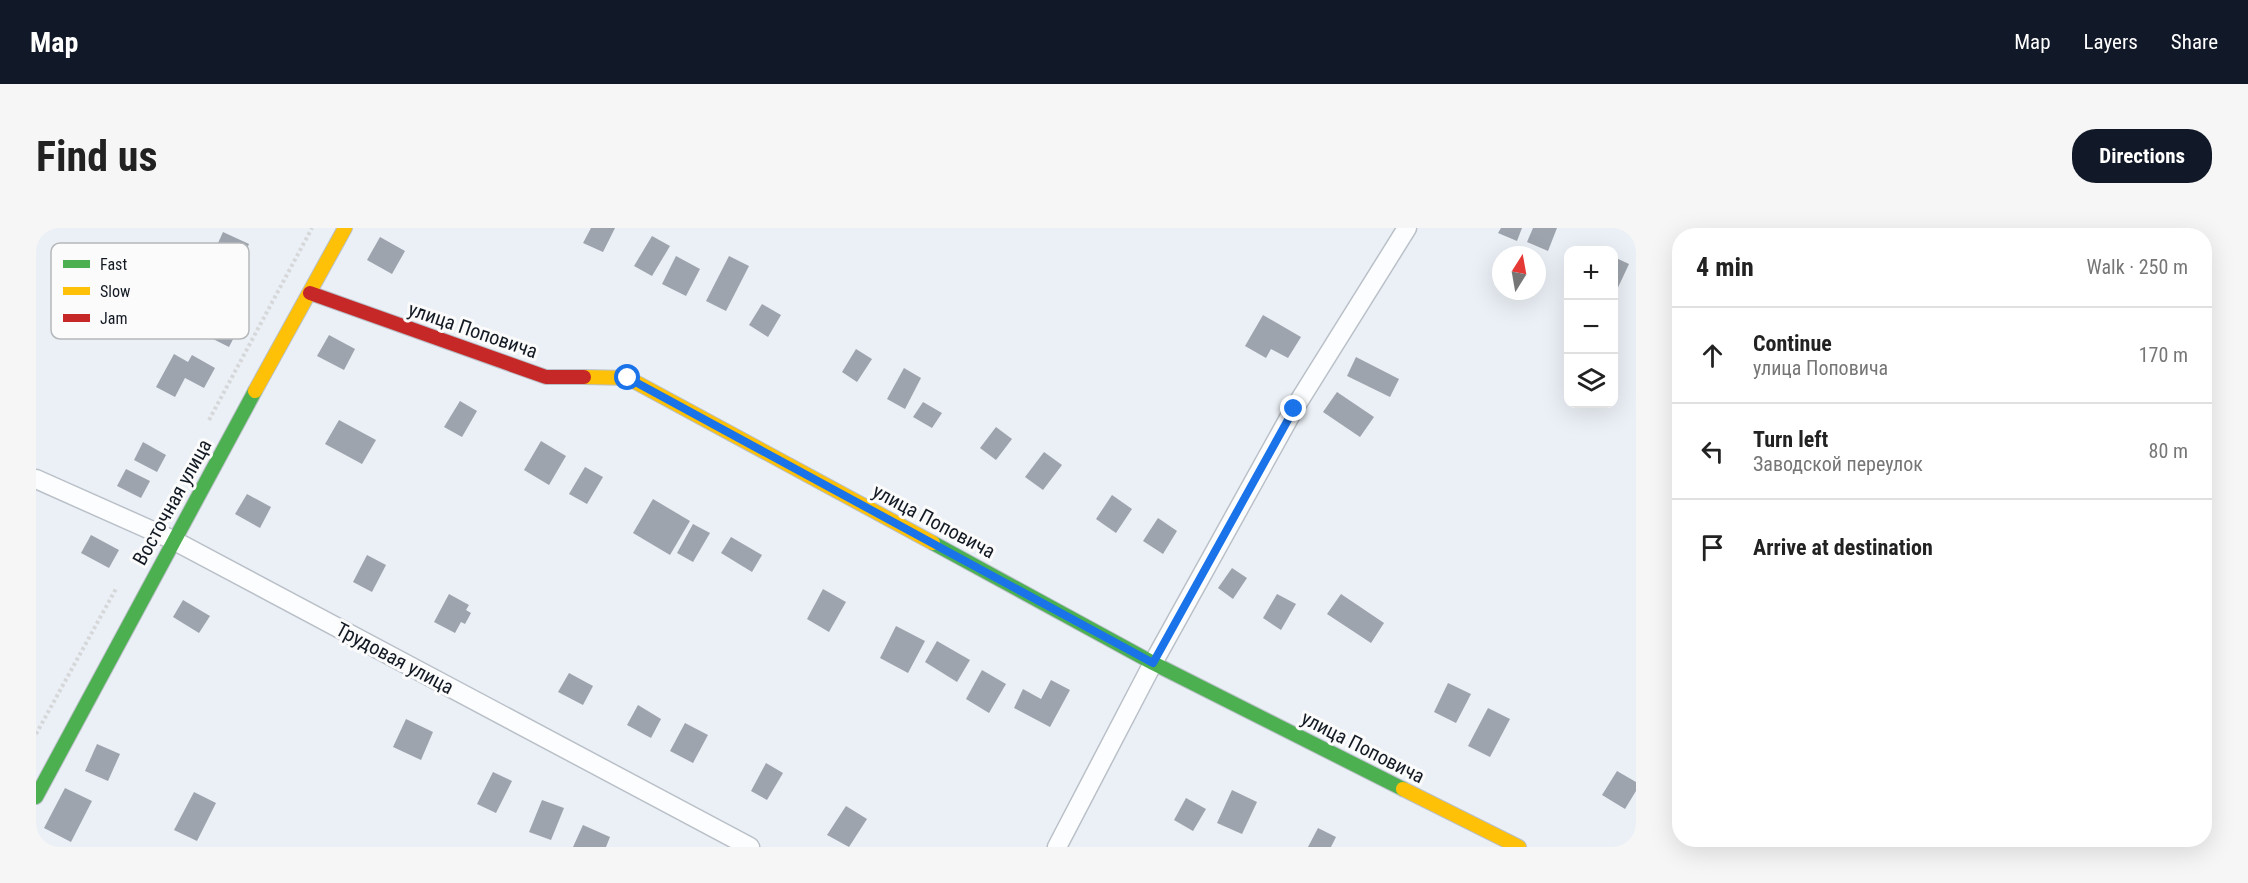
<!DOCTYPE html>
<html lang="en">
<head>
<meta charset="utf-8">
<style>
	:root { --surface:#fff; --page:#f6f6f6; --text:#222; --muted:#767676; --line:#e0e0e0; --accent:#111827 }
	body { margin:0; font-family:"Roboto Condensed",sans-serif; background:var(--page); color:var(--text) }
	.controls { position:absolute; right:18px; top:18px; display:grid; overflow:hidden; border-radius:12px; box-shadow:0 6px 24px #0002 }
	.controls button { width:54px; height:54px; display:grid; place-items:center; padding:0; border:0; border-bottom:2px solid var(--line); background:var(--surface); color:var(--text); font:30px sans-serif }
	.compass { position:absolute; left:1456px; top:18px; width:54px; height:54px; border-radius:50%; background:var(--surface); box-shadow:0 6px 24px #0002; rotate:11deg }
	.stop { position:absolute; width:18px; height:18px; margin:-14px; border:4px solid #1a73e8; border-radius:50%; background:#fff }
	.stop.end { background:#1a73e8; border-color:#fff; box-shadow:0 2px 6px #0008 }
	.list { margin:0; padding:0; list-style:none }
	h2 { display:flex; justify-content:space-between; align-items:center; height:78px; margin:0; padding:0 24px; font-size:26px }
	h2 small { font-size:20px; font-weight:400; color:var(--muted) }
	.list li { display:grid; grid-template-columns:39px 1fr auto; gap:18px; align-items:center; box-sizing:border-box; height:96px; padding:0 24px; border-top:2px solid var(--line) }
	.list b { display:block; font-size:22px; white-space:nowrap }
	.list p { margin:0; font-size:20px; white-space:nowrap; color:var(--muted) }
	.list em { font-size:20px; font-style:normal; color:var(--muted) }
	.icon { flex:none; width:33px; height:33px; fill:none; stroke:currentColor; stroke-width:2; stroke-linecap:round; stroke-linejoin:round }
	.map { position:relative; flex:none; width:1600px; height:619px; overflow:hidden; border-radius:24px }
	header { display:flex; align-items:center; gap:36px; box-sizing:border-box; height:84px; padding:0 30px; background:var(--accent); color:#fff }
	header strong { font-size:28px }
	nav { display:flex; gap:33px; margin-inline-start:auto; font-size:21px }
	.intro { display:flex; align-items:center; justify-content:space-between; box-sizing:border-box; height:144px; padding:0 36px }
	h1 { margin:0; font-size:42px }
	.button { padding:15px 27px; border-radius:24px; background:var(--accent); color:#fff; font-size:21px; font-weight:700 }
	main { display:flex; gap:36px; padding:0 36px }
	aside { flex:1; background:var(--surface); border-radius:24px; box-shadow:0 6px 24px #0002 }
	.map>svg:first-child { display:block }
</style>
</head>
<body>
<header>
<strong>Map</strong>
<nav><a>Map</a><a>Layers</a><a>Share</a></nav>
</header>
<div class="intro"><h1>Find us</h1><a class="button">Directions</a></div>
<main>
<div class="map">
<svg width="1600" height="619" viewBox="0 0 1600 619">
	<rect width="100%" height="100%" fill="#ebf0f6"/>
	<!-- building -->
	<g fill="#9ea4ad">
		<path d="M 555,0 L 579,0 L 567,24 L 547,15 Z"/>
		<path d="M 1465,0 L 1486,0 L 1481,13 L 1462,5 Z"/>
		<path d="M 1497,0 L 1521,0 L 1512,23 L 1491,14 Z"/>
		<path d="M 187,4 L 213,16 L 200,47 L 173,35 Z"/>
		<path d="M 616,8 L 634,18 L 616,48 L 598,38 Z"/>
		<path d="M 344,9 L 369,23 L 356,46 L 331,32 Z"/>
		<path d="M 640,28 L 664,41 L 650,68 L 626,56 Z"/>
		<path d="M 693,28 L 713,38 L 690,83 L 670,73 Z"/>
		<path d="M 1578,29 L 1593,36 L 1578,68 Z"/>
		<path d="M 726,76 L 745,87 L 732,109 L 713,97 Z"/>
		<path d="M 176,80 L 205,96 L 193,119 L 163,104 Z"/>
		<path d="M 1227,87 L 1265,109 L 1252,130 L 1235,121 L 1230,130 L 1209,118 Z"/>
		<path d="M 293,107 L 319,121 L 308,142 L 281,128 Z"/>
		<path d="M 820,121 L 836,131 L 821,154 L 806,144 Z"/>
		<path d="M 138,126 L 152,134 L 156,127 L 179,140 L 168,160 L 149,150 L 139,169 L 120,159 Z"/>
		<path d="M 1320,129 L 1363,151 L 1354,169 L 1311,148 Z"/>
		<path d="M 868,140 L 885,150 L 869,181 L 851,171 Z"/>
		<path d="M 1301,164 L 1338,189 L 1324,209 L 1287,184 Z"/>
		<path d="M 424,173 L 441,183 L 426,209 L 408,199 Z"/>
		<path d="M 887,174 L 906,185 L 896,200 L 877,189 Z"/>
		<path d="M 303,192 L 340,212 L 326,236 L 289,216 Z"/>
		<path d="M 960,199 L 976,211 L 960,232 L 944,220 Z"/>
		<path d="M 505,213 L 530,228 L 513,257 L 488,242 Z"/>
		<path d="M 107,214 L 130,227 L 121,244 L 98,232 Z"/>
		<path d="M 1008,224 L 1026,237 L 1007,262 L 989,249 Z"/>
		<path d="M 549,239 L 567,249 L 551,276 L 533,266 Z"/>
		<path d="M 90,241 L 114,253 L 105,270 L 81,258 Z"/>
		<path d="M 211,266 L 235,279 L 224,300 L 199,286 Z"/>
		<path d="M 1076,267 L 1096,281 L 1080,305 L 1060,291 Z"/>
		<path d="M 617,271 L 654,293 L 634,327 L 597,305 Z"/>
		<path d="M 1122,290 L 1141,303 L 1127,326 L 1107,313 Z"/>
		<path d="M 657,296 L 674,305 L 657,334 L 641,325 Z"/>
		<path d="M 55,307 L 83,322 L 73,340 L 45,325 Z"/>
		<path d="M 695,309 L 726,327 L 716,344 L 685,325 Z"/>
		<path d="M 331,327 L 350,337 L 336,364 L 317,354 Z"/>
		<path d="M 1196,340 L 1211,350 L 1197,371 L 1182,360 Z"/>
		<path d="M 787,361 L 810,374 L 793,404 L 771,391 Z"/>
		<path d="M 413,366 L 433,377 L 430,382 L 435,385 L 429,396 L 425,394 L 419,405 L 398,394 Z"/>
		<path d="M 1241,366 L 1260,376 L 1245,402 L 1227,390 Z"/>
		<path d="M 1305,366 L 1348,395 L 1335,415 L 1291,386 Z"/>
		<path d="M 147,372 L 174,388 L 163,405 L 137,389 Z"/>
		<path d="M 860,398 L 889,413 L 872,445 L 844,430 Z"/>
		<path d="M 901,413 L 934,432 L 921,454 L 889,434 Z"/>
		<path d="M 946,442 L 970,456 L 953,485 L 930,471 Z"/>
		<path d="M 533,445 L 557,458 L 547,477 L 522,464 Z"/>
		<path d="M 1015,452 L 1034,462 L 1014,499 L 978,480 L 987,461 L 1005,471 Z"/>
		<path d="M 1412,455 L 1435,466 L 1420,495 L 1398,484 Z"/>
		<path d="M 602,477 L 625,491 L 615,510 L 591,497 Z"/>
		<path d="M 1452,480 L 1474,491 L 1454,529 L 1432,518 Z"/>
		<path d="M 370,491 L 397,504 L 385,532 L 357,519 Z"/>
		<path d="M 649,495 L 672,507 L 657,535 L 634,523 Z"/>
		<path d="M 61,516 L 84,526 L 72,553 L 49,543 Z"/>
		<path d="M 730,535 L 747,545 L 731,572 L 715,563 Z"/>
		<path d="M 1581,543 L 1600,554 L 1600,563 L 1589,581 L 1566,567 Z"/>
		<path d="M 457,544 L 476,553 L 460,585 L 441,576 Z"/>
		<path d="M 29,560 L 56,573 L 35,614 L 8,600 Z"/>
		<path d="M 1196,562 L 1221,574 L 1206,606 L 1181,595 Z"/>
		<path d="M 158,564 L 180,575 L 161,613 L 138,602 Z"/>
		<path d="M 1150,570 L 1170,581 L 1157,603 L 1138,592 Z"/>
		<path d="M 506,572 L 528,580 L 515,612 L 493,604 Z"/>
		<path d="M 810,578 L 831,591 L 813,619 L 791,607 Z"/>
		<path d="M 547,597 L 574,609 L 570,619 L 537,619 Z"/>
		<path d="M 1282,600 L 1300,609 L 1295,619 L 1272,619 Z"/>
	</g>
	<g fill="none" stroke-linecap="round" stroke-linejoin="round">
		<!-- street casing -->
		<g stroke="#bac0c8" stroke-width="21">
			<g id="street">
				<path d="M 0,251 L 137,312 L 714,619"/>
				<path d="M 1021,619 L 1117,435 L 1258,181 L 1371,0"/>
			</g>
		</g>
		<!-- fast casing -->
		<g stroke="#bac0c8" stroke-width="16">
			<g id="fast">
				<path d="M 897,315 L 1117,435 L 1367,561"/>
				<path d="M 0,569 L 219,163"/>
			</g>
		</g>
		<!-- slow casing -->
		<g stroke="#bac0c8" stroke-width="16">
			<g id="slow">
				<path d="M 548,149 L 592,150 L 897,315"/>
				<path d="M 219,163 L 309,0"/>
				<path d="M 1367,561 L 1483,619"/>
			</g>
		</g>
		<!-- jam casing -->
		<g stroke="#bac0c8" stroke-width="16">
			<path id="jam" d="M 274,65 L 510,149 L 548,149"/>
		</g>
		<!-- path -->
		<g stroke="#d6d7d9" stroke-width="4" stroke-dasharray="3 3" stroke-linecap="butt">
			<path d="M 173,192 L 276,0"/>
			<path d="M 0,506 L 81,359"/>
		</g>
		<!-- street -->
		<use href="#street" stroke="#fcfdfe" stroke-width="18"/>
		<!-- fast -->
		<use href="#fast" stroke="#4caf50" stroke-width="14"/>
		<!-- slow -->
		<use href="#slow" stroke="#ffc107" stroke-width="14"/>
		<!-- jam -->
		<use href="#jam" stroke="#c62828" stroke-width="14"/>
	</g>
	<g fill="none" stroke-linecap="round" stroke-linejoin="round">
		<!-- route -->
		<path stroke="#1a73e8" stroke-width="8" d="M 592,150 L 1117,435 L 1258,181"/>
	</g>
	<g text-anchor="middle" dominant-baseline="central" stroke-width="6" stroke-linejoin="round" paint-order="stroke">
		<!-- street labels -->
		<g font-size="20" fill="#131a24" stroke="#fbfbfb">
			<text transform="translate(437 102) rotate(19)">улица Поповича</text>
			<text transform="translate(136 274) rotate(-61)">Восточная улица</text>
			<text transform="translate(898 293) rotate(28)">улица Поповича</text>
			<text transform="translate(359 430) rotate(28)">Трудовая улица</text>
			<text transform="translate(1327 519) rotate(27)">улица Поповича</text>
		</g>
	</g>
	<!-- legend -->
	<rect x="15" y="15" width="198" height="96" rx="9" fill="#fbfbfb" stroke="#b5b8ba" stroke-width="1.5"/>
	<rect x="27" y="32" width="27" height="8" fill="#4caf50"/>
	<rect x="27" y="59" width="27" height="8" fill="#ffc107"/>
	<rect x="27" y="86" width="27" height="8" fill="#c62828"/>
	<g font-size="16" fill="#131a24">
		<text x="64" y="42">Fast</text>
		<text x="64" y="69">Slow</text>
		<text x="64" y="96">Jam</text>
	</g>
</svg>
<div class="controls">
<button>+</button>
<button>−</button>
<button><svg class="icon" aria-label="layers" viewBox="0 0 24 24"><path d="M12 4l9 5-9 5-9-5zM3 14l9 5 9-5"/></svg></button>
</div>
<svg class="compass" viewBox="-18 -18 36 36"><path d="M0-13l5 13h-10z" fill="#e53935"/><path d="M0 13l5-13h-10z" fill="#767676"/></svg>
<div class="stop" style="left:592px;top:150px"></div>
<div class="stop end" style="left:1258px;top:181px"></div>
</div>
<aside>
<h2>4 min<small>Walk · 250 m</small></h2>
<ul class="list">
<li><svg class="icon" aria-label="ahead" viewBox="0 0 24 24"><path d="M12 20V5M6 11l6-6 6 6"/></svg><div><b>Continue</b><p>улица Поповича</p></div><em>170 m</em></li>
<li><svg class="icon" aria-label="left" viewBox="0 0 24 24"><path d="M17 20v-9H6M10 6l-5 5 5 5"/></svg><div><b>Turn left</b><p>Заводской переулок</p></div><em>80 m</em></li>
<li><svg class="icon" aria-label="arrive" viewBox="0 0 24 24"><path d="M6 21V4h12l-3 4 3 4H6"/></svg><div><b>Arrive at destination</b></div></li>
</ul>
</aside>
</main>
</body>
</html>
